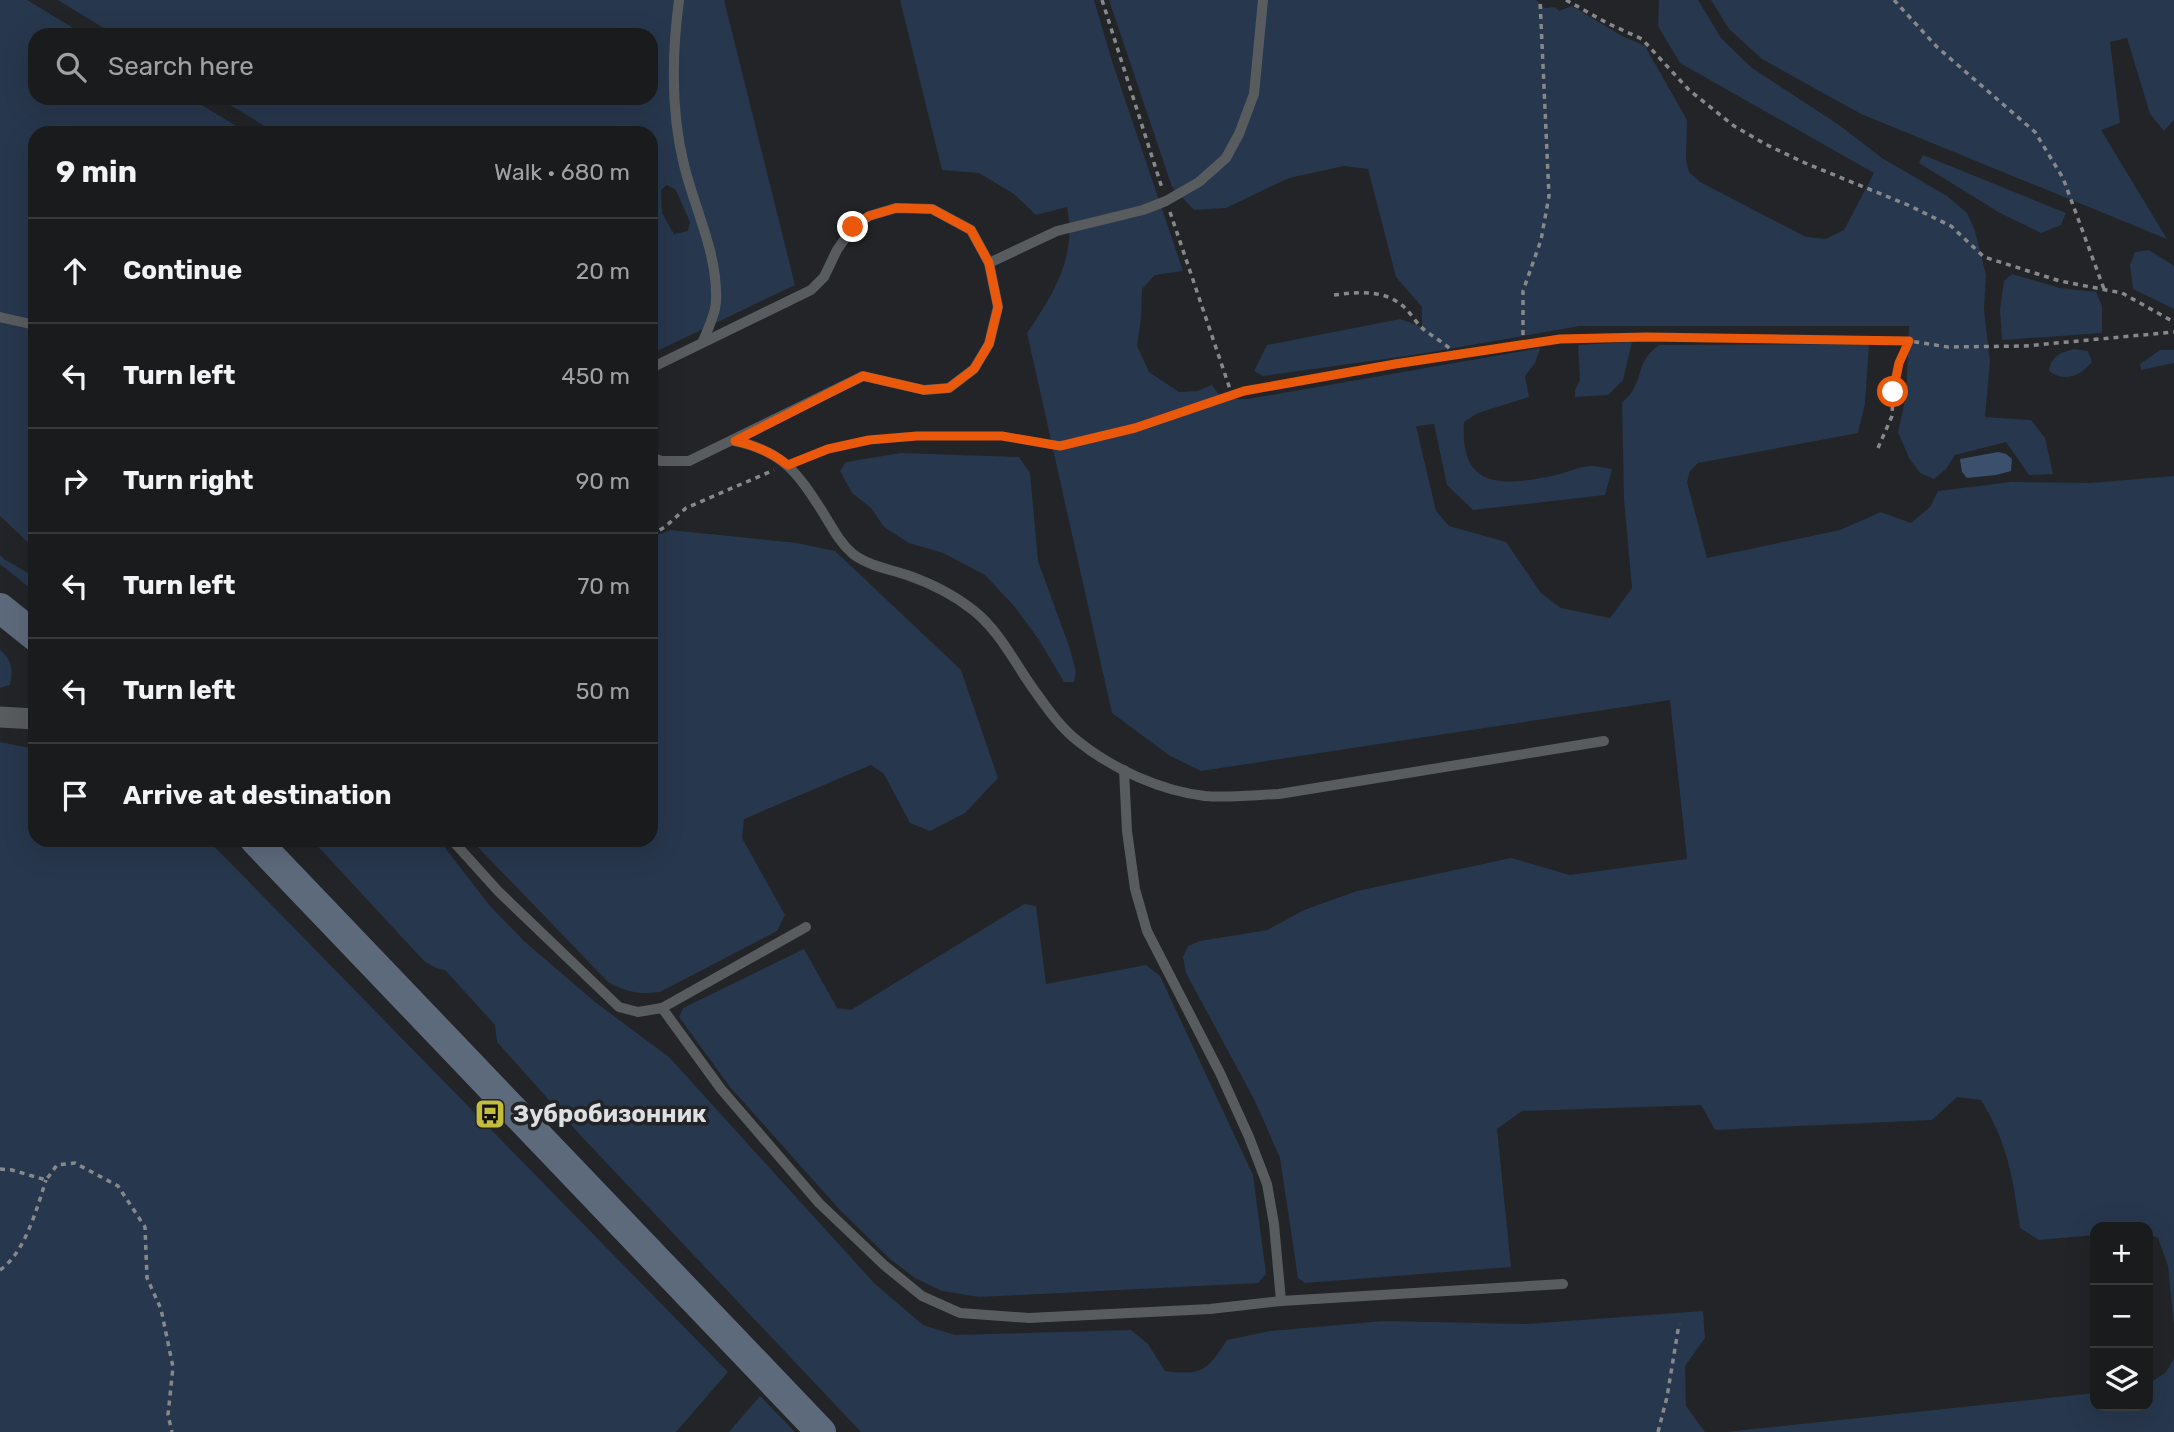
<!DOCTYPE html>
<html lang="en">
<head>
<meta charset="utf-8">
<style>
	:root { --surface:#1a1b1d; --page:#27282a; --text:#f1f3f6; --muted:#9fa1a4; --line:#38393b }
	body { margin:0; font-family:Rubik,sans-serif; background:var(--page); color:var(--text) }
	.controls { position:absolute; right:21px; bottom:21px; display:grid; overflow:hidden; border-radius:14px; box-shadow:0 7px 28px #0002 }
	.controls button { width:63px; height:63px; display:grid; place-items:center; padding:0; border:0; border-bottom:2px solid var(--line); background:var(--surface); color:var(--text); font:35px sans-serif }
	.stop { position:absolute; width:21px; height:21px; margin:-16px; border:5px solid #ea580c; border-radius:50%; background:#fff }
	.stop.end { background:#ea580c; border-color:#fff; box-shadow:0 2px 7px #0008 }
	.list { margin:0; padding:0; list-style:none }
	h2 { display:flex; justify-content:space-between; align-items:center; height:91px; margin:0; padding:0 28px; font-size:30px }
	h2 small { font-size:23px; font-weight:400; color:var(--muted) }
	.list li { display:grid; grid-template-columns:46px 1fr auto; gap:21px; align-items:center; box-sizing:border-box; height:105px; padding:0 28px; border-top:2px solid var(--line) }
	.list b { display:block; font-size:26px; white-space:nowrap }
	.list em { font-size:23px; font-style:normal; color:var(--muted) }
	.icon { flex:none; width:38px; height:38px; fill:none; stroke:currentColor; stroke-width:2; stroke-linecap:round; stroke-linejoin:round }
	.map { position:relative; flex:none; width:2174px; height:1432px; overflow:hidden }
	.search { position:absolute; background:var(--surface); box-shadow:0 7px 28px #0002; left:28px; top:28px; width:630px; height:77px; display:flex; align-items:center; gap:18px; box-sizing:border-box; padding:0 24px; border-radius:21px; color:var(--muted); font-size:26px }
	.panel { position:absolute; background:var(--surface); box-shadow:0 7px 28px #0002; left:28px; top:126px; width:630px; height:721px; border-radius:21px }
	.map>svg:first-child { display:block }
</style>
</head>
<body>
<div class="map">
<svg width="2174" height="1432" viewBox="0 0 2174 1432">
	<rect width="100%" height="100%" fill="#222427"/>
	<!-- green -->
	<g fill="#27374d" fill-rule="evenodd">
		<path d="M 0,0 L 27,0 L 85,35 L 35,35 L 35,98 L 190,98 L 248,133 L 35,133 L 35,549 L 0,516 Z"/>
		<path d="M 58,0 L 724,0 L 795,285 L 651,354 L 651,133 L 276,133 L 219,98 L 651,98 L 651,35 L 115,35 ZM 667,185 L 676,190 L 690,222 L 688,231 L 674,234 L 662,213 L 661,190 Z"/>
		<path d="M 900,0 L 1094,0 L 1112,61 L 1183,271 L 1155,275 L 1142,289 L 1141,318 L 1137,346 L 1149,372 L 1179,392 L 1197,391 L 1212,385 L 1222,399 L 1248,399 L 1540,348 L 1535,363 L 1525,376 L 1529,397 L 1478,413 L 1464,422 C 1460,485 1495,487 1547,477 C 1561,475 1576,467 1590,466 C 1597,466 1605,468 1612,469 L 1605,495 L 1473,510 L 1447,485 L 1434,424 L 1416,426 L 1436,511 L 1449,526 L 1506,542 L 1541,593 L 1561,608 L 1610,618 L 1632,588 L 1624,500 L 1622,403 C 1625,399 1631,395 1633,390 C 1644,370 1637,362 1659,345 L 1869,344 L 1865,404 L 1858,433 L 1698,463 L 1690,471 L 1687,482 L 1707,558 L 1840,530 L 1881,512 L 1911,523 L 1930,507 L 1938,491 L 2011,482 L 2090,483 L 2174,476 L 2174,1326 L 2168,1266 L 2158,1238 L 2148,1234 L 2148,1227 L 2095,1227 L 2095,1235 L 2039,1240 L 2020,1228 C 2013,1178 2008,1144 1981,1100 L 1957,1097 L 1932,1120 L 1715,1130 L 1701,1105 L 1522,1111 L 1497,1129 L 1511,1267 L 1305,1283 L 1298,1278 L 1280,1158 L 1255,1101 L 1186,973 L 1183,957 L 1188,946 L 1200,941 L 1267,930 L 1304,910 L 1357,891 L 1511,858 L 1570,875 L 1687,859 L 1670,700 L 1201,771 L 1170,756 L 1112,713 L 1027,333 C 1054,293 1077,257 1067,207 L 1036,215 L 1014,194 L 979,173 L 942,170 Z"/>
		<path d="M 1109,0 L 1536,0 L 1545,8 L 1555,7 L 1559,11 L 1572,6 L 1622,36 L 1645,46 L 1687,120 L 1686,160 L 1689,172 L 1700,182 L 1806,237 L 1826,239 L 1844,230 L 1874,173 L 1680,63 L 1658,26 L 1659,0 L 1698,0 L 1721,38 L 1752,68 L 1839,125 L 1882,158 L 1947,196 L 1967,213 L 1975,231 L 1986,275 L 1984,309 L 1990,362 L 1985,417 L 2031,420 L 2045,438 L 2053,474 L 2029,475 L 2006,442 L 1955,455 L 1946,469 L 1934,479 L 1920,473 L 1909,458 L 1898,432 L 1906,396 L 1909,326 L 1580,326 L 1414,355 L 1263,376 L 1254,371 L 1267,345 L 1400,319 L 1422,327 L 1422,307 L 1396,277 L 1368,169 L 1344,166 L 1289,178 L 1226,208 L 1194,210 L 1172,187 Z"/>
		<path d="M 1711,0 L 2174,0 L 2174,120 L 2164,131 L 2150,114 L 2127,38 L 2110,42 L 2120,123 L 2101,130 L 2167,239 L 1861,114 L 1762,59 L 1729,29 Z"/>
		<path d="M 1923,155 L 2066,213 L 2061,225 L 2041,233 L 2000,213 L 1919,163 Z"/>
		<path d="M 2149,250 L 2174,266 L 2174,309 L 2133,289 L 2130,265 L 2135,252 Z"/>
		<path d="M 2012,274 L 2060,288 L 2096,292 L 2102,306 L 2102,333 L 2002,340 L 2000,309 L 2004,281 Z"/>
		<path d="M 1632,342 L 1623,380 L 1608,395 L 1575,397 L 1575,390 L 1580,380 L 1578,345 Z"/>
		<path d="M 2074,349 L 2088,351 L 2092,362 C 2080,376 2065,383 2049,371 C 2051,356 2060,353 2074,349 Z"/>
		<path d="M 2160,350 L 2174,350 L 2174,363 L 2141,370 L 2140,364 Z"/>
		<path d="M 901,453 L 1019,457 L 1030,473 L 1038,561 L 1070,649 L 1076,672 L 1074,682 L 1064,682 L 1039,640 L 1014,606 L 985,575 L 943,553 L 909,543 L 884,527 L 871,508 L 852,493 L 840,471 L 846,462 Z"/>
		<path d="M 670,530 L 797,543 L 835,551 L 961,670 L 998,778 L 965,813 L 930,831 L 910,823 L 884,774 L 871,765 L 744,819 L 742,838 L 785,915 L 777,931 L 660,992 C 640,995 626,992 608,982 L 471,840 L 651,840 L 651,538 Z"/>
		<path d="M 0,555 L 4,559 L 35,577 L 35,592 L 0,564 Z"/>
		<path d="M 0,650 C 13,661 13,670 10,685 L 0,688 Z"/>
		<path d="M 0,742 L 35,749 L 35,840 L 208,840 L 728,1372 L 676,1432 L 0,1432 Z"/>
		<path d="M 312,840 L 439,840 L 490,906 L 524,941 L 595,1002 L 669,1057 L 874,1283 L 923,1325 L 955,1335 L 1131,1330 L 1148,1344 L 1165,1371 C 1203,1376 1207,1370 1227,1340 L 1270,1331 L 1384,1321 L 1527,1324 L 1703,1311 L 1705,1338 L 1685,1366 L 1686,1406 L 1705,1432 L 861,1432 L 582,1137 L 497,1042 L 495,1025 L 466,993 L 445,970 L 436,968 L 424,961 Z"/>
		<path d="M 1024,904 L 1036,906 L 1046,984 L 1146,965 L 1160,976 L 1253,1175 L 1266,1274 L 1258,1283 L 979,1297 L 942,1291 L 915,1278 L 890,1259 L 839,1209 L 730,1087 L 679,1017 L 683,1008 L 804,949 L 837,1008 L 851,1010 Z"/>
		<path d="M 2174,1359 L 2174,1432 L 1725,1432 L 2095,1393 L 2095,1406 L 2148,1406 L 2148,1384 L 2165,1373 Z"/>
		<path d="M 760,1396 L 795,1432 L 729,1432 Z"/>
	</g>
	<!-- water -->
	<path fill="#3b506d" d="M 1998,452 L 2006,454 L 2012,459 L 2011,471 L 1996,475 L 1967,478 L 1962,472 L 1960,459 Z"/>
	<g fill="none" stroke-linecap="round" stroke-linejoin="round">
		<!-- path -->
		<g stroke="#86888b" stroke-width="3.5" stroke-dasharray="5 5" stroke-linecap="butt">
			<path d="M 1102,0 L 1162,188"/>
			<path d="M 1566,0 L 1607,23 L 1642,39 L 1689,90 L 1734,126 L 1765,144 L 1805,163 L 1908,205 L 1951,226 L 1984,257 L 2060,281 L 2122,293 L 2174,322"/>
			<path d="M 1894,0 L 1937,47 L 2035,132 L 2063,178 L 2104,289"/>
			<path d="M 264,132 L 265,133"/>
			<path d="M 1170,212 L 1232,395"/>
			<path d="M 1334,295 C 1358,292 1383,289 1403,306 C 1410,312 1415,321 1421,327 C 1432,337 1446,343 1456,355"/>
			<path d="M 1523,345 L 1523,291 L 1541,240 L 1549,196 L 1540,0"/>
			<path d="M 1878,448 L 1892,416 L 1893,392 L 1899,363 L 1909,341"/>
			<path d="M 801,460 L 828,449 L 869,440 L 917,436 L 1002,436 L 1060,446 L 1135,428 L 1244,391 L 1560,339 L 1821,338 L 1909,341 L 1948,347 L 2025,346 L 2174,332"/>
			<path d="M 651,535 L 665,527 L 686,508 L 774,470"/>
			<path d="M 0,1169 L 12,1170 L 46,1180 L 57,1165 L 75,1163 L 118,1186 L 145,1227 L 147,1278 L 161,1309 L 173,1367 L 168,1415 L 172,1432"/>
			<path d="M 0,1270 C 25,1253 37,1208 46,1180"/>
			<path d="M 1658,1432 L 1667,1397 L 1679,1324"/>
		</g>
		<!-- lane -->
		<g stroke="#595c5f" stroke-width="10">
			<path d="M 679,0 C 672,53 671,113 684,165 C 695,210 718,254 716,301 C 716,313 708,329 703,341"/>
			<path d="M 989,263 L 1057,231 L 1143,210 L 1166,201 L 1199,182 L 1226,158 L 1239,134 L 1254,94 L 1263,0"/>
			<path d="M 0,317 L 35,325"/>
			<path d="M 651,368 L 811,290 L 824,277 L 837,250 L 853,227 L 869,216 L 896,208 L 932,209 L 971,230 L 989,263 L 998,307 L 989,344 L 974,369 L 949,388 L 924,390 L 863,376 L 689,461 L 661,461 L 651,457"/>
			<path d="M 735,441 C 782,451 797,472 822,511 C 832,527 839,542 853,554 C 869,566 889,569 907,575 C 930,583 954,595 973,610 C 1001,632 1016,666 1037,694 C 1049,711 1062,729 1079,742 C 1113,769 1161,791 1205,796 C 1229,798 1254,795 1279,794 L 1604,741"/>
			<path d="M 1124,770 L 1127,831 L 1135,889 L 1147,931 L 1220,1073 L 1249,1137 L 1267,1184 L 1274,1224 L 1281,1301"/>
			<path d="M 452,840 L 498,891 L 619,1007 L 638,1012 L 662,1008 L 806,927"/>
			<path d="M 662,1008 L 721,1089 L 819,1203 L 884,1265 L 922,1296 L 960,1313 L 1029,1318 L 1210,1309 L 1281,1301 L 1563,1284"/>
		</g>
		<!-- street -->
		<path stroke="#595c5f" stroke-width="21" d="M 0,717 L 35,719"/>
		<!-- secondary -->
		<g stroke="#5d6a7c" stroke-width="30">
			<path d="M 0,608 L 35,636"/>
			<path d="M 255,840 L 821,1432"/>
		</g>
	</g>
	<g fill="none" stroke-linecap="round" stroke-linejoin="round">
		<!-- route -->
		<path stroke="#ea580c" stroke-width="9" d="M 853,227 L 869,216 L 896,208 L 932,209 L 971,230 L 989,263 L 998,307 L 989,344 L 974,369 L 949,388 L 924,390 L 863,376 L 735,441 C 755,445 771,452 788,465 L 828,449 L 869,440 L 917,436 L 1002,436 L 1060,446 L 1135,428 L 1244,391 L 1395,364 L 1560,339 L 1647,337 L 1909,341 L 1899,363 L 1893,392"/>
	</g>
	<!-- icons -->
	<defs>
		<g id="bus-square" transform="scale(1.575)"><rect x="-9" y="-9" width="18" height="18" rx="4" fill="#c2bd3f" stroke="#222427"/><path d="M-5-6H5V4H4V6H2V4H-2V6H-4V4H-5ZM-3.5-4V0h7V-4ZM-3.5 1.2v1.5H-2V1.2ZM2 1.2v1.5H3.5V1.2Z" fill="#111"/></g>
	</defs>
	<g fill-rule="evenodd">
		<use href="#bus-square" x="490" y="1114"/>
	</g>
	<g text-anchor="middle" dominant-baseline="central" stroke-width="7" stroke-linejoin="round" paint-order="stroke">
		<!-- poi labels -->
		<g font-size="24" font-weight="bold" fill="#dddfe1" stroke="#222427" text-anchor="start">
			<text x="513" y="1114">Зубробизонник</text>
		</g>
	</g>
</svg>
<div class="controls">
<button>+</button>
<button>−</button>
<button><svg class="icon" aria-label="layers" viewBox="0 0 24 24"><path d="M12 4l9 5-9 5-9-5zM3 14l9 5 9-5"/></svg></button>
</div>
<div class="stop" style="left:1893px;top:392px"></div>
<div class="stop end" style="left:853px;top:227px"></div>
<div class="search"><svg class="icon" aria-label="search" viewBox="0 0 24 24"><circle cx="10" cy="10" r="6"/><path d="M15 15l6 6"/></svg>Search here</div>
<section class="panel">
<h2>9 min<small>Walk · 680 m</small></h2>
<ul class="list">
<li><svg class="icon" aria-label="ahead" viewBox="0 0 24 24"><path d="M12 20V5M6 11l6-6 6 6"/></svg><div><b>Continue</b></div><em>20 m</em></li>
<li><svg class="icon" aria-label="left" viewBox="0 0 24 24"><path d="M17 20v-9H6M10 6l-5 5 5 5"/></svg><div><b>Turn left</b></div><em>450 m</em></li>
<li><svg class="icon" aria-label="right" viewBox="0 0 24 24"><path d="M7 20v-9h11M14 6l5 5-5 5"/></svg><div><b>Turn right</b></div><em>90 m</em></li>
<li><svg class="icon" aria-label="left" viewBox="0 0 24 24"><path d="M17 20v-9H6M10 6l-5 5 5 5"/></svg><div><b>Turn left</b></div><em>70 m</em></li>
<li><svg class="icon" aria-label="left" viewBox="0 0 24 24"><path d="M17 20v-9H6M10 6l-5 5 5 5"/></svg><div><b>Turn left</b></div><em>50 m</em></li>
<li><svg class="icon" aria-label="arrive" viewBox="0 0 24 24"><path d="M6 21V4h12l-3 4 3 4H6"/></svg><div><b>Arrive at destination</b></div></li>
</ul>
</section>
</div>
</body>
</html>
